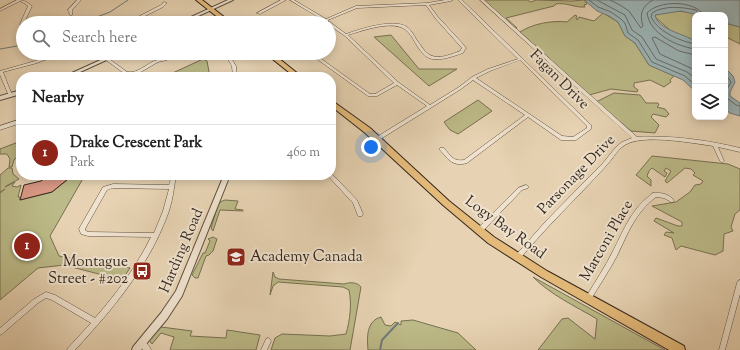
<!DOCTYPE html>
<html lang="en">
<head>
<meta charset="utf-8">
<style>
	:root { --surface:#fff; --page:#f2f2f2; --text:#222; --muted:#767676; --line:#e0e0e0; --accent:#8f2418 }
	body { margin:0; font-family:"Sorts Mill Goudy",serif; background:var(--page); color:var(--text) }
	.controls { position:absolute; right:12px; top:12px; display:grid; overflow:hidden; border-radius:8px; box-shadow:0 2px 10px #0003 }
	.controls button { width:36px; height:36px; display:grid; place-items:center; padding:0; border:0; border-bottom:1px solid var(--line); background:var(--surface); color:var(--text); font:20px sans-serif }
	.you { position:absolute; left:371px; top:147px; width:14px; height:14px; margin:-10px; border:3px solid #fff; border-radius:50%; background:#1a73e8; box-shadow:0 0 0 6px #1a73e833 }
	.badge { display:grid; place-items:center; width:26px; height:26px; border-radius:50%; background:var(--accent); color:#fff; font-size:13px; font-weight:700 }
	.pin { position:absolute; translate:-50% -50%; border:2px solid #fff; box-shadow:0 1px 4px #0006 }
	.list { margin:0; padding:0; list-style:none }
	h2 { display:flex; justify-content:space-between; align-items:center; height:52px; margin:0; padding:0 16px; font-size:17px }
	h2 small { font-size:13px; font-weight:400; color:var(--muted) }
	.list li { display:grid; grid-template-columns:26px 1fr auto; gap:12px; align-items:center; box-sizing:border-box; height:56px; padding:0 16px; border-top:1px solid var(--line) }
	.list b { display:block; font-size:15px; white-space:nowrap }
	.list p { margin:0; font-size:13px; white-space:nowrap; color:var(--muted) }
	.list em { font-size:13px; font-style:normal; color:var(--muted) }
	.icon { flex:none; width:22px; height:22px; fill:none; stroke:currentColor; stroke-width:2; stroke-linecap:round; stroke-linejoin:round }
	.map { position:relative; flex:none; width:740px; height:350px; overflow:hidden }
	.search { position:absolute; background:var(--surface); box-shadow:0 2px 10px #0003; left:16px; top:16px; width:320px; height:44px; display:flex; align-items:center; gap:10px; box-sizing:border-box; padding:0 14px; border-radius:22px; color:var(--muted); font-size:15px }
	.panel { position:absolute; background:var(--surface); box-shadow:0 2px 10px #0003; left:16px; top:72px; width:320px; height:108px; border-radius:16px }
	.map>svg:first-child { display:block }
</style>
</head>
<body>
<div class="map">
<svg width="740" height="350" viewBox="0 0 740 350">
	<rect width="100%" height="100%" fill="#e7d3b3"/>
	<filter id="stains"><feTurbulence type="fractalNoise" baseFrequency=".005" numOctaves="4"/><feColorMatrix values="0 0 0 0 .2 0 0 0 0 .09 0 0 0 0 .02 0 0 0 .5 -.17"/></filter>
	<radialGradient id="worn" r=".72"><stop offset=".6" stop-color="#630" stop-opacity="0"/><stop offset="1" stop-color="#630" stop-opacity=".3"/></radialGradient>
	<!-- green -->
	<g fill="#bcba88" stroke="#787052">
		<path d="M 484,0 L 527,0 L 531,2 L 536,0 L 572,1 L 584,0 L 587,4 L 584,5 L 585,7 C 575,8 566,2 556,4 L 554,6 L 506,18 L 517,28 L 514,28 Z"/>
		<path d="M 673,11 L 689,12 L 698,15 L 695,15 L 695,41 L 671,31 L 655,17 L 655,15 Z"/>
		<path d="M 603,13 L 618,22 L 625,36 L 635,43 L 649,65 L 674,76 L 670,80 L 671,82 L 664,87 L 650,80 L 634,83 L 634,87 L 638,90 L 637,92 L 611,89 L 589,95 L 520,32 C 532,24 552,20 567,22 L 575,15 L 577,16 L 576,18 L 577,20 L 579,17 L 594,21 Z"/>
		<path d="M 725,23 L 740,27 L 740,44 L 728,38 L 725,40 Z"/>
		<path d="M 391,35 L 419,69 L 457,69 L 429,86 L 374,37 Z"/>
		<path d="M 203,59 L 207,61 L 210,77 L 164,77 Z"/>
		<path d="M 614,93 L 640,95 L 646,103 L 658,103 L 659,105 L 657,107 L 665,109 L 669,114 L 666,117 L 653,114 L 651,117 L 659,125 L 655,133 L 631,131 L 596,102 Z"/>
		<path d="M 478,100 L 492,111 L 458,134 L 450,130 L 444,122 Z"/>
		<path d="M 21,141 L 21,153 L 14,160 L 12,167 L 9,167 L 10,159 L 7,154 L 0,154 L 0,149 Z"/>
		<path d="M 652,156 L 728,164 L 740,169 L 740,210 L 735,214 L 731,227 L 733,231 L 724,234 L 723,251 L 715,255 L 681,246 L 676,250 L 672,238 L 664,235 L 666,232 L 674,233 L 654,221 L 656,218 L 678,226 L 682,226 L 682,222 L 652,206 L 676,202 L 690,192 L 695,185 L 701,184 L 703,181 L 693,175 L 695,173 L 691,169 L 685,168 L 667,183 L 665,181 L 671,171 L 666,168 L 664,171 L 667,173 L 665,177 L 652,168 L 649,171 L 647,176 L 651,180 L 651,186 L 636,175 Z"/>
		<path d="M 8,168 L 12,168 L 13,174 L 19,179 L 6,186 L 5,187 L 15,182 L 12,186 L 17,187 L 21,185 L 18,197 L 20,197 L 20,200 L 52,192 L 73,175 L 85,175 L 50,236 L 59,256 L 130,268 L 122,280 L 64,265 L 38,268 L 0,300 L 0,193 L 5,189 L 0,192 L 0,175 Z"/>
		<path d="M 225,200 L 238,201 L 235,209 L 243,210 L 243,211 L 220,210 L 213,231 L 211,228 L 218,205 L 220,202 Z"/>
		<path d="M 213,237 L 217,239 L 213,251 L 209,255 L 206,256 L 198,278 L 195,278 L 192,275 L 203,253 L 205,253 L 210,241 L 208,239 Z"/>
		<path d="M 273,272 L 275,277 L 279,279 L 344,284 C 350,282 357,282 361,287 L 350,350 L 271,350 L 275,338 L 282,334 L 330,336 L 346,334 C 350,320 352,304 349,290 L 343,287 L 278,282 L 273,286 L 270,295 Z"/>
		<path d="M 533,277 L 665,350 L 538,350 L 562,319 L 568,318 L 595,339 L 597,319 C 575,306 551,295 533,277 Z"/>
		<path d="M 381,317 L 385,325 L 391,326 L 395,322 L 401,325 L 401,321 L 413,320 L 458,333 L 476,350 L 368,350 C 367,338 366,321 381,317 Z"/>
		<path d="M 161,327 L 192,331 L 190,336 L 226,338 L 227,330 L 260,335 L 256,350 L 170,350 L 174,337 L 161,333 L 152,344 L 149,340 Z"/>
	</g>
	<!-- water -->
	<g fill="#9cb5b8" stroke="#727c7a">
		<path d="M 584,0 L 740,0 L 740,27 L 725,23 L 725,15 L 698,15 L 681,11 L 655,15 C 658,30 685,34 695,41 L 695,91 L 683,80 L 649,65 L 635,43 L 625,36 L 618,22 L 609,16 L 597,11 Z"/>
		<path d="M 725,68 L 733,76 L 735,82 L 730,92 L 730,96 L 740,103 L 740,116 L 730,113 L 725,109 Z"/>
	</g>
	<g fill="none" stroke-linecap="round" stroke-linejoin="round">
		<!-- shore -->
		<g stroke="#686e6a" stroke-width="1">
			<path d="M 589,0 L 598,7 L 611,12 L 621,19 L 625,23 L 628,33 L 638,40 L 652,62 L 685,76 L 695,85"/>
			<path d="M 597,0 L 625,15 L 632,30 L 642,37 L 656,59 L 687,72 L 695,78"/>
			<path d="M 610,0 L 620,5 L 629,11 L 641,28 L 643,26 C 639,14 642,6 653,0"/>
			<path d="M 695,44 C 680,41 658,32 651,17 L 652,13 C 664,5 682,7 696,10 L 699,15"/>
			<path d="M 695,49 C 676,46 650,34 647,13 C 659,0 694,0 704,15"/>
			<path d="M 695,55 L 679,51 L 655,37 L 652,38 L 660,54 L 695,70"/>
			<path d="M 725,74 L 731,82 L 726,91 L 727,98 L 736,105 L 740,106"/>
		</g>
		<!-- stream-far1 -->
		<g stroke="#727c7a" stroke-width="1">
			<path d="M 81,23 L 110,12 L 128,0"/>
			<path d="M 0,49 L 23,45"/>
		</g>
		<!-- stream -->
		<path stroke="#727c7a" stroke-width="2" d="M 380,350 L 382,340 L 398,323"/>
	</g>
	<!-- building -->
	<path fill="#da9986" stroke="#33261d" d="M 58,175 L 73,175 L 52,192 L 20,200 L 24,185 L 41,181 L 45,178 Z"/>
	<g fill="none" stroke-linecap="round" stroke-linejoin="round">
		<!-- minor casing -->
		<g stroke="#605142" stroke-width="1">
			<g id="minor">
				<path d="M 17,0 C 24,0 27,2 32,6 L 24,23 L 23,23 L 23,27 L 22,27 L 20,24 L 28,6 L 24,3 L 20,1 L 0,11 L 0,9 Z"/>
				<path d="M 77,0 L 81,0 L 72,10 L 72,15 L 70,15 L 68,10 Z"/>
				<path d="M 281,0 L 286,0 L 260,14 L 257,13 Z"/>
				<path d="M 290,0 L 294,0 L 326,19 L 356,6 L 427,3 L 445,0 L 453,0 L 451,1 L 429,5 L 438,17 L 463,44 L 466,48 L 463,53 C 454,56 436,63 427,57 C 420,52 416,44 412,37 C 409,33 405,28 400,27 C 387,22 361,31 348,35 L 398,82 L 430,105 L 459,87 L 472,77 L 488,69 L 518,59 L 458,0 L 462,0 L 591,125 L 591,129 L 576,140 L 561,140 L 528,117 L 467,163 C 453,167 449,160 440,150 L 440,148 L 444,148 C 450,155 453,162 464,160 L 525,115 L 473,80 L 461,89 L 379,140 L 375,140 L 375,138 L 427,106 L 397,85 L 377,96 L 368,96 L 310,54 L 309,53 L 313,53 L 370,94 L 375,94 L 394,83 L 345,36 L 329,25 L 329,23 L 327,23 L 328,22 L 330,22 L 346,34 C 360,29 394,18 407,27 C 411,30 414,35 416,39 C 420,44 425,53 430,55 C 439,60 452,54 460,51 L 462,48 L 436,19 L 426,5 L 357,8 L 328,20 L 328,22 L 317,23 L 323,20 ZM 520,60 L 587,126 L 587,128 L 573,137 L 562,136 L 476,78 L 490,71 Z"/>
				<path d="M 480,0 L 484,0 L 637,137 C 671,135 707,140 740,148 L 740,152 L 718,147 L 724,161 L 722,163 L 720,161 L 713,146 C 692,143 649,135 629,143 C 618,147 613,159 606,166 C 577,198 546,227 519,260 L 517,261 L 515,260 L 514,258 L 515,256 L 547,220 L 603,163 L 616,147 L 622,142 L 632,138 Z"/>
				<path d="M 164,2 L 167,3 L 163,7 L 131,23 L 126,23 L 161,5 Z"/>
				<path d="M 57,53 L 63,53 L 37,63 L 3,72 L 12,95 L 11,96 L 9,96 L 0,75 L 0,71 L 35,61 Z"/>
				<path d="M 224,53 L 228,53 L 236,66 L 237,77 L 233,77 L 232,66 Z"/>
				<path d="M 106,58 L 108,58 L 127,72 C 138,74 147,63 157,60 C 159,59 163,59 166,58 L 168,59 L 167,60 L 158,62 L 139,73 L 130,75 L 125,74 L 106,60 Z"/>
				<path d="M 21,119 L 21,123 L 0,130 L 0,126 Z"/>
				<path d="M 331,173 L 357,200 L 363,214 L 362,216 L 358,216 L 353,203 L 328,176 L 328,175 L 331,175 Z"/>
				<path d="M 172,175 L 176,175 C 174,187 173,199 169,211 C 150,265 113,309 75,350 L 67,350 L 68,348 L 91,323 L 52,300 L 46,298 L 38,303 L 2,334 L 0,335 L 0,328 L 34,299 L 46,292 L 55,295 L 95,318 C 117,293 136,267 151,237 L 88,236 L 81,234 L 79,229 L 80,227 L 103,187 L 113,184 L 169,185 ZM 113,188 L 169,189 L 163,211 L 154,233 L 88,232 L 85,230 L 85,229 L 107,190 Z"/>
				<path d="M 526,185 L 528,186 L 529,187 L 528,188 L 522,190 L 481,233 L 477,233 L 476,231 L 477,229 L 518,188 Z"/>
				<path d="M 653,193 C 661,192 668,194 674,200 L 673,202 L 671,202 L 664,198 L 656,197 C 635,213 628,233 617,256 C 609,271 599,286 590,301 L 588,302 L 586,301 L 585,299 L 586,297 C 595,282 605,267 613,251 C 625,228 631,209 653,193 Z"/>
				<path d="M 740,280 L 740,294 L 725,350 L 719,350 L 737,283 L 738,281 Z"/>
				<path d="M 268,338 L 270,339 L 271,341 L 267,350 L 261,350 L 266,339 Z"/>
				<path d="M 142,341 C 146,342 150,346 151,350 L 143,350 L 140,346 L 139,344 L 140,342 Z"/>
			</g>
		</g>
		<!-- tertiary casing -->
		<g stroke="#605142" stroke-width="2">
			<g id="tertiary">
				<path d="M 228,0 L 233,0 L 183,23 L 178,23 Z"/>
				<path d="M 116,53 L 122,53 L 69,77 L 63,77 Z"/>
				<path d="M 21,90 L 21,94 L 0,100 L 0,96 Z"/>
				<path d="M 224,175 L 230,175 L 182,296 L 167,319 L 141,350 L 132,350 L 133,347 L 161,313 L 176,291 Z"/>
			</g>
		</g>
		<!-- primary casing -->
		<g stroke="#33261d" stroke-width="2">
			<g id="primary">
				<path d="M 196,0 L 202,0 L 232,23 L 225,23 Z"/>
				<path d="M 265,53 L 272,53 L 302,77 L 295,77 Z"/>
				<path d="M 331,100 L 370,128 L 449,201 L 494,237 L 547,271 L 684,346 L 685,350 L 669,350 L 541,277 L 488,243 L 443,205 L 364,132 L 331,106 Z"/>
			</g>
		</g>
		<!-- minor -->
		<use href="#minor" fill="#efe2ce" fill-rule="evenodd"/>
		<!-- tertiary -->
		<use href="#tertiary" fill="#efe2ce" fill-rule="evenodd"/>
		<!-- primary -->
		<use href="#primary" fill="#e4ba7a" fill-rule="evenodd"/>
	</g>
	<!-- icons -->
	<defs>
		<g id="school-square" transform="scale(1)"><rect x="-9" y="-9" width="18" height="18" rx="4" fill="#8f2418" stroke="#efe2ce"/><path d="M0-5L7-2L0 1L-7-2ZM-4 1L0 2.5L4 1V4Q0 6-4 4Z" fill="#fff"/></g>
		<g id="bus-square" transform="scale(1)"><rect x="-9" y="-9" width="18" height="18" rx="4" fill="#8f2418" stroke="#efe2ce"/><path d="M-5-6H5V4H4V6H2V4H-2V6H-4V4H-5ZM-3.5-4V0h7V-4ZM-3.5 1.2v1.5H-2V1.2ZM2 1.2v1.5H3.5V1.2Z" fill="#fff"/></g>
	</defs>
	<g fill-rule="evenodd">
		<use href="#school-square" x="236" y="257"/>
		<use href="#bus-square" x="142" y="271"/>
	</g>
	<g text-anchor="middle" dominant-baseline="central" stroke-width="4" stroke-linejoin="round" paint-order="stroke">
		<!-- street labels -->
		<g font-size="15" fill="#33261d" stroke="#efe2ce">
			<text transform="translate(559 80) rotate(45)">Fagan Drive</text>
			<text transform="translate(577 175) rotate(-46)">Parsonage Drive</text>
			<text transform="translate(505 228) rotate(36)">Logy Bay Road</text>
			<text transform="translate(607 241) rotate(-60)">Marconi Place</text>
			<text transform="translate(182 251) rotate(-67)">Harding Road</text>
		</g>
		<!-- poi labels -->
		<g font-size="15" fill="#33261d" stroke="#efe2ce" text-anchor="start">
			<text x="250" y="257">Academy Canada</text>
			<text x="128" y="262" text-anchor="end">Montague<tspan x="128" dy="17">Street - #202</tspan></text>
		</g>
	</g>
	<rect width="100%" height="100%" filter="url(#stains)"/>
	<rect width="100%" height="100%" fill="url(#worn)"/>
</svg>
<div class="controls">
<button>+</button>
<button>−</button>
<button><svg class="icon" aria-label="layers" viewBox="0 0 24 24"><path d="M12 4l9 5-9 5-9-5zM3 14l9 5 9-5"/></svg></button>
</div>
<div class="you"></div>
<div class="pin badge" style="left:27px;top:246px">1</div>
<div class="search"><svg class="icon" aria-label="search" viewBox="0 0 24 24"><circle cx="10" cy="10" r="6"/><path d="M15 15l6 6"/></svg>Search here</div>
<section class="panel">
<h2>Nearby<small></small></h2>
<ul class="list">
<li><span class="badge">1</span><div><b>Drake Crescent Park</b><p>Park</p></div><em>460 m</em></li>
</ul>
</section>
</div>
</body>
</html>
